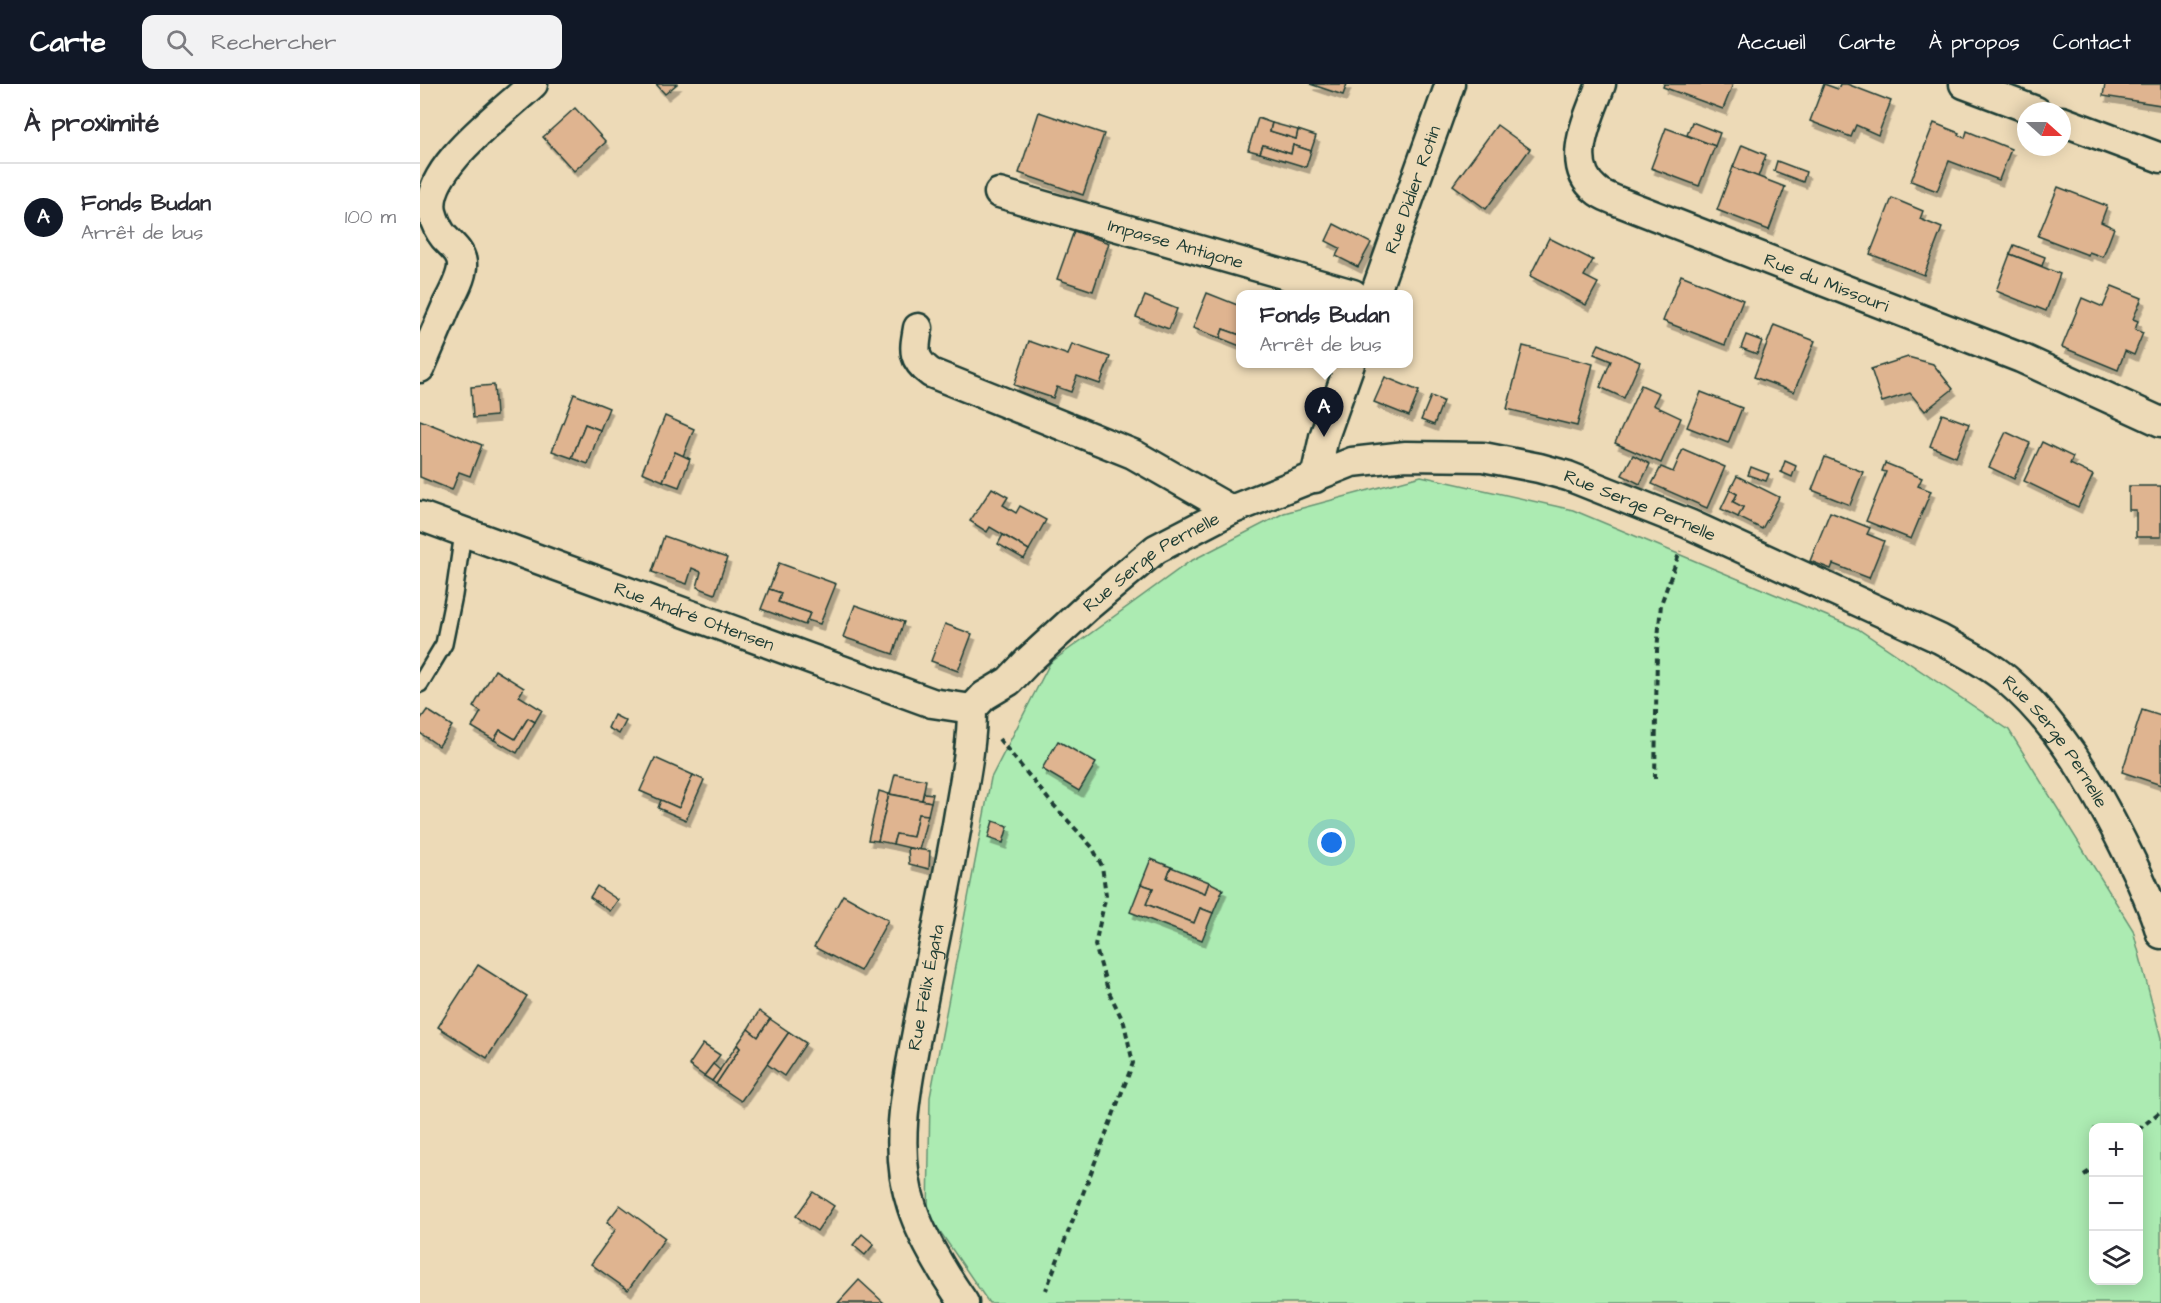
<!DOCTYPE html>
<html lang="fr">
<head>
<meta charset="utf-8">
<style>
	:root { --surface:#fff; --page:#f2f2f3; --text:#2b2b33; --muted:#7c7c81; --line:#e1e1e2; --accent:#111827 }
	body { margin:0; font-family:"Architects Daughter",sans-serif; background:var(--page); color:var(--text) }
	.controls { position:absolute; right:18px; bottom:18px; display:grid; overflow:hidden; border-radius:12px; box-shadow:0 3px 15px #0003 }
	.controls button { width:54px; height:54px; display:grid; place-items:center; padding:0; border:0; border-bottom:2px solid var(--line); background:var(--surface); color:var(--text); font:30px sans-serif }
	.compass { position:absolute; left:1597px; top:18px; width:54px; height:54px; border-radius:50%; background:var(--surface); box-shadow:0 3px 15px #0003; rotate:111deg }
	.you { position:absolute; left:912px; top:759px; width:21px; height:21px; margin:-15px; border:4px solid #fff; border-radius:50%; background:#1a73e8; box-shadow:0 0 0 9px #1a73e833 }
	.badge { display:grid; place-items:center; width:39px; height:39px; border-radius:50%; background:var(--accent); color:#fff; font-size:20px; font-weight:700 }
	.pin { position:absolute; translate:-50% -50px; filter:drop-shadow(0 2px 3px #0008) }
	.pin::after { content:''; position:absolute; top:32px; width:21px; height:18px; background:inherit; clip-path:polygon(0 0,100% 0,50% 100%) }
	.popup { position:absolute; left:816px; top:206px; width:177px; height:78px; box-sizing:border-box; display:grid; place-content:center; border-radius:12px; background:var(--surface); filter:drop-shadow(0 2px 4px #0005); font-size:20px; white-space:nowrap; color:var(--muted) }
	.popup b { font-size:22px; color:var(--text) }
	.popup::after { content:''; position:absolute; left:50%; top:100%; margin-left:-12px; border:12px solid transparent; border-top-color:var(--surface) }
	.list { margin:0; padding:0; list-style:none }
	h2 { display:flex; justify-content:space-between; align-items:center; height:78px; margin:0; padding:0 24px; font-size:26px }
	h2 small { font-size:20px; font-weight:400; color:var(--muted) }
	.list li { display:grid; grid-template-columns:39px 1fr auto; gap:18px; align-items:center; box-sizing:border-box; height:108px; padding:0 24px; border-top:2px solid var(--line) }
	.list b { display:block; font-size:22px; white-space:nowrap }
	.list p { margin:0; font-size:20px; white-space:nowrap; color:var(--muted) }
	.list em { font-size:20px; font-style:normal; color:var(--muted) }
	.icon { flex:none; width:33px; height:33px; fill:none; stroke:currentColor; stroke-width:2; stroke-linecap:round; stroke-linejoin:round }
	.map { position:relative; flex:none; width:1741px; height:1219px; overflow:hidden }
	header { display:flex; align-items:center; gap:36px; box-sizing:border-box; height:84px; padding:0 30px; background:var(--accent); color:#fff }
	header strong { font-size:28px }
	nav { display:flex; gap:33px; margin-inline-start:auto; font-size:21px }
	.search { width:420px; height:54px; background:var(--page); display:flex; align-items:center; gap:15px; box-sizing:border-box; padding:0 21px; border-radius:12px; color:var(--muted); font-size:22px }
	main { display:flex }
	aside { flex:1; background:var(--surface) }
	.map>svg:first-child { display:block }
</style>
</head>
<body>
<header>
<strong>Carte</strong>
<div class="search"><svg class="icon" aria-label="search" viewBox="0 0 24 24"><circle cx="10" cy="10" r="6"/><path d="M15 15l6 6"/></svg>Rechercher</div>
<nav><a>Accueil</a><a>Carte</a><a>À propos</a><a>Contact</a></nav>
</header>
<main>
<aside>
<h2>À proximité<small></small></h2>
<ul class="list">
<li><span class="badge">A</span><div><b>Fonds Budan</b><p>Arrêt de bus</p></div><em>100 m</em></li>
</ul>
</aside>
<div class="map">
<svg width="1741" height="1219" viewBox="0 0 1741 1219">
	<defs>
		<filter id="shadow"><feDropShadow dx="3.5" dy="6" stdDeviation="0" flood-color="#0004"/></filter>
	</defs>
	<rect width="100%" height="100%" fill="#eddab7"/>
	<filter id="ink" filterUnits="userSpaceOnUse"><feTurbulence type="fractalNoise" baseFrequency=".0167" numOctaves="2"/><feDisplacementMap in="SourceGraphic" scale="12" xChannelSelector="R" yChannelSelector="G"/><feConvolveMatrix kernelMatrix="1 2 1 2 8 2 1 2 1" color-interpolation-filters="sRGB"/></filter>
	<g filter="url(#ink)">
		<!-- green -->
		<path fill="#acebb2" stroke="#669473" stroke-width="1.5" fill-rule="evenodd" d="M 1001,392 L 1153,426 L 1438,545 L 1589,646 L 1713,846 L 1741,954 L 1741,1219 L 569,1219 L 508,1130 L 510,1013 L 571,694 L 630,579 L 769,478 L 864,429 ZM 1674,1044 L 1718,1044 L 1718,1196 L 1674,1196 Z"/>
		<!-- building -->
		<g fill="#dfb490" stroke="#1f3d34" stroke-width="1.5" filter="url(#shadow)">
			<path d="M 236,0 L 257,0 L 245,10 Z"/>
			<path d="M 890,0 L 927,0 L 923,11 Z"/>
			<path d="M 1244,0 L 1313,0 L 1303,25 L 1243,3 Z"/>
			<path d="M 1404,0 L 1418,5 L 1420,0 L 1427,0 L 1471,17 L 1458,51 L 1436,41 L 1431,53 L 1390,37 Z"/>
			<path d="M 1685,0 L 1741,0 L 1741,21 L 1683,12 Z"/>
			<path d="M 155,24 L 186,58 L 154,87 L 123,53 Z"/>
			<path d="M 619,28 L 684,50 L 663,111 L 599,89 Z"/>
			<path d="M 838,34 L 852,39 L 850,47 L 876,55 L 878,46 L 896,52 L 891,67 L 873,61 L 871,70 L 843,61 L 840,69 L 828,66 Z"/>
			<path d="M 1272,38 L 1300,49 L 1295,62 L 1267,51 Z"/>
			<path d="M 852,39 L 878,46 L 876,55 L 850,47 Z"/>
			<path d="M 1514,39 L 1539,49 L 1538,51 L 1545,54 L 1547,47 L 1591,65 L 1579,96 L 1529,77 L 1517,107 L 1491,97 Z"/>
			<path d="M 1077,41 L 1110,65 L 1066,125 L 1033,101 Z"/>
			<path d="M 1246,44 L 1295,62 L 1279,102 L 1231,84 Z"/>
			<path d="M 843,61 L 871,70 L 873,61 L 891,67 L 886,83 L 840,69 Z"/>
			<path d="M 1322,61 L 1346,71 L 1338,93 L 1313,83 Z"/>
			<path d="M 1357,77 L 1386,88 L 1383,98 L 1354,87 Z"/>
			<path d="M 1313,83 L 1365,103 L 1349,146 L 1297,126 Z"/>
			<path d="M 1638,103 L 1687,122 L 1681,138 L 1694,144 L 1683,173 L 1669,168 L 1668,171 L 1618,152 Z"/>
			<path d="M 1472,114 L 1503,127 L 1500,135 L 1522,144 L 1504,191 L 1450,170 Z"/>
			<path d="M 914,140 L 951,159 L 938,183 L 916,172 L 920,164 L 906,157 Z"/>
			<path d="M 654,147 L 689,159 L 673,207 L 637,195 Z"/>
			<path d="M 1129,154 L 1173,176 L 1164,192 L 1178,199 L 1166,221 L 1110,192 Z"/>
			<path d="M 1594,161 L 1625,173 L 1622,182 L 1590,170 Z"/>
			<path d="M 1590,170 L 1640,190 L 1626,227 L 1576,207 Z"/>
			<path d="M 1261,191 L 1323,216 L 1305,261 L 1243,237 Z"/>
			<path d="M 1692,202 L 1722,214 L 1713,235 L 1718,237 L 1715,246 L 1723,249 L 1714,271 L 1705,267 L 1698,286 L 1642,263 L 1662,214 L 1683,223 Z"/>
			<path d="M 787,209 L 820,222 L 820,251 L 803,245 L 800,254 L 773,244 Z"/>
			<path d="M 725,212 L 757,225 L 749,245 L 716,233 Z"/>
			<path d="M 1354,241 L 1395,257 L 1374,308 L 1334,293 Z"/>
			<path d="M 803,245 L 820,251 L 820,262 L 800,254 Z"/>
			<path d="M 1326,251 L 1342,257 L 1337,270 L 1321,264 Z"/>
			<path d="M 609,257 L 648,271 L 652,260 L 690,273 L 680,300 L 657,292 L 651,308 L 637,303 L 633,314 L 594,301 Z"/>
			<path d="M 1179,260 L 1220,278 L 1204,314 L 1180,303 L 1191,277 L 1174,270 Z"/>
			<path d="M 1103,262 L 1173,280 L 1157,342 L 1087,325 Z"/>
			<path d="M 1488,273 L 1513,280 L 1533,305 L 1505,327 L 1490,309 L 1462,318 L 1451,285 Z"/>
			<path d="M 965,293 L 999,307 L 989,332 L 954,318 Z"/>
			<path d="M 74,301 L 76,332 L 53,334 L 51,303 Z"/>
			<path d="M 1221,301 L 1239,309 L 1233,321 L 1261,334 L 1241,379 L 1195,359 Z"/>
			<path d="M 1281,308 L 1322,324 L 1308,359 L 1267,343 Z"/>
			<path d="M 154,310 L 189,324 L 180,346 L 165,340 L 152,374 L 132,367 Z"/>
			<path d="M 1011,312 L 1023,317 L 1014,341 L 1001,336 Z"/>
			<path d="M 1522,330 L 1549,340 L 1536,373 L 1510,362 Z"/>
			<path d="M 245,332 L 274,345 L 263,372 L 255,368 L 243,397 L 222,388 Z"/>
			<path d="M 0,336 L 62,361 L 50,392 L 39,388 L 32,406 L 0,393 Z"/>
			<path d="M 165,340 L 180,346 L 168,380 L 152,374 Z"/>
			<path d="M 1586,348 L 1610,359 L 1594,395 L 1569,383 Z"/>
			<path d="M 1622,358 L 1653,373 L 1650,380 L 1673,391 L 1658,423 L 1604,397 Z"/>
			<path d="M 1263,365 L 1305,383 L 1287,424 L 1232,400 L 1241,383 L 1253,388 Z"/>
			<path d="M 255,368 L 270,375 L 259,403 L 243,397 Z"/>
			<path d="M 1213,371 L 1230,380 L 1220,400 L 1202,391 Z"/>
			<path d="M 1405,373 L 1443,388 L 1430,421 L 1392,406 Z"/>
			<path d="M 1365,377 L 1376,382 L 1372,393 L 1361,388 Z"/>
			<path d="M 1465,379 L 1502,394 L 1498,402 L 1511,407 L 1491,455 L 1446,437 L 1466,388 L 1462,387 Z"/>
			<path d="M 1331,383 L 1349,390 L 1346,397 L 1328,391 Z"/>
			<path d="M 1317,392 L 1359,413 L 1342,445 L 1318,433 L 1323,423 L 1313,418 L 1317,410 L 1310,406 Z"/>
			<path d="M 1709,402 L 1741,402 L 1741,453 L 1716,453 L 1716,426 L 1709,426 Z"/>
			<path d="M 572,404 L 588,413 L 583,421 L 596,429 L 600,422 L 626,436 L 609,466 L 570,443 L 567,448 L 550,437 Z"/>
			<path d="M 1310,406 L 1317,410 L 1313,418 L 1323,423 L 1318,433 L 1301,425 Z"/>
			<path d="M 1410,428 L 1450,444 L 1447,450 L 1464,457 L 1449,494 L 1413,480 L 1411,485 L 1390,477 Z"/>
			<path d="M 583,451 L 609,466 L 604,475 L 578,460 Z"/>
			<path d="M 244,452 L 307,474 L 295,510 L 277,503 L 281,488 L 272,484 L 267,500 L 232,488 Z"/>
			<path d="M 359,479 L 416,500 L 400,540 L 387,536 L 390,529 L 358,518 L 361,509 L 349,505 Z"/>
			<path d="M 349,505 L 361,509 L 358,518 L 390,529 L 385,541 L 341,525 Z"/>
			<path d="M 435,521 L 484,538 L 473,570 L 423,553 Z"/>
			<path d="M 525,540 L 552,550 L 538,587 L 511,577 Z"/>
			<path d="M 75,586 L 104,604 L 99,612 L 122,626 L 115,638 L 108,634 L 95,655 L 80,646 L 74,656 L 52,643 L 61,628 L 53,623 Z"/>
			<path d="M 7,626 L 32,642 L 19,662 L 0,649 L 0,636 Z"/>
			<path d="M 1722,626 L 1741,632 L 1741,701 L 1702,688 Z"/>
			<path d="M 194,631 L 206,637 L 199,650 L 188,644 Z"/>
			<path d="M 108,634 L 115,638 L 97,669 L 74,656 L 80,646 L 95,655 Z"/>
			<path d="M 638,657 L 676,679 L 659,707 L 622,685 Z"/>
			<path d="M 235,674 L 273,691 L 259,724 L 220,707 Z"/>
			<path d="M 475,690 L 506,696 L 502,716 L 470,710 Z"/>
			<path d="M 273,691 L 284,696 L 266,736 L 238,724 L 241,716 L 259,724 Z"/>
			<path d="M 459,707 L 469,710 L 458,757 L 448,756 Z"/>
			<path d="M 504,709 L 513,710 L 511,718 L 502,716 Z"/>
			<path d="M 469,710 L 511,718 L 508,731 L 498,730 L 493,753 L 476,750 L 473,760 L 458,757 Z"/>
			<path d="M 498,730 L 508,731 L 499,766 L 473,760 L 476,750 L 493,753 Z"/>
			<path d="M 573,737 L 588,742 L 583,759 L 568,754 Z"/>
			<path d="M 488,764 L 510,767 L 509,785 L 489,780 Z"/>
			<path d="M 731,775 L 751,783 L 747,794 L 785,809 L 789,798 L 803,805 L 793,829 L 780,824 L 774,839 L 726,820 L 733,804 L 721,800 Z"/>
			<path d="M 751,783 L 789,798 L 785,809 L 747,794 Z"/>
			<path d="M 721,800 L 733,804 L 726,820 L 774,839 L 780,824 L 793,829 L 782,856 L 710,828 Z"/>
			<path d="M 177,802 L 198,816 L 190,827 L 170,813 Z"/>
			<path d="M 423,811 L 468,836 L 440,887 L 394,863 Z"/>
			<path d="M 58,881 L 107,912 L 67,974 L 18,943 Z"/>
			<path d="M 339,927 L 350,935 L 338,953 L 328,945 Z"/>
			<path d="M 350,935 L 369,948 L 321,1017 L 296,1000 L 320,964 L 317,961 L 328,945 L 338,953 Z"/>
			<path d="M 369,948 L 386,959 L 364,992 L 347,980 Z"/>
			<path d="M 283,960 L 300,971 L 284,992 L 269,981 Z"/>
			<path d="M 317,961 L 320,964 L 296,1000 L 292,997 Z"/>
			<path d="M 293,980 L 300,986 L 292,997 L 284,992 Z"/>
			<path d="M 393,1108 L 414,1122 L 397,1147 L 376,1132 Z"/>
			<path d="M 200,1121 L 245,1154 L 208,1206 L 171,1180 L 196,1145 L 187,1138 Z"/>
			<path d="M 442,1150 L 454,1160 L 445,1171 L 433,1161 Z"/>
			<path d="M 439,1196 L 464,1219 L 418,1219 Z"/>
		</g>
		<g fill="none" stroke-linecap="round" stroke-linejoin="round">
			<!-- service casing -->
			<g stroke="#1f3d34" stroke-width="20">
				<path id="service" d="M 0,600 L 24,560 L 34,511 L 43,449"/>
			</g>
			<!-- minor casing -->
			<g stroke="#1f3d34" stroke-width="33">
				<g id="minor">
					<path id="s1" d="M 1181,0 C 1170,31 1143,80 1176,106 C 1181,111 1190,114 1197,117 L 1601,274 L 1741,338"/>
					<path d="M 1544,0 L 1616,27"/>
					<path d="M 1642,37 L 1741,74"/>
					<path id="s2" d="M 579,109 L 933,210"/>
					<path id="s3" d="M 955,210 L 1030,0"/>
					<path d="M 498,244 C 494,267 492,275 511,289 L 713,370 L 811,426"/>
					<path d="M 0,284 C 9,263 18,242 27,221 C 33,209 41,195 42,183 C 43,169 32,162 24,153 C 19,147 14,135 12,128 C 3,85 84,28 113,0"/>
					<path d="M 895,394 L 904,353 L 930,280"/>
					<path id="s4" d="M 0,432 L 512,619 L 552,625"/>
					<path id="s5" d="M 544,1219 C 524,1190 503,1157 492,1123 C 473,1067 486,1004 497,948 C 510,875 527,802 539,729 C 545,694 552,660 552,625 L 564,612 L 589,597 L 608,577 L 667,523 L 736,465 L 811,426 L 932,378 L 986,372 L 1063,373 L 1119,384 L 1148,392 L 1269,440 L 1520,555 C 1542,567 1567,579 1586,595 C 1639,640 1673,700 1704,762 C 1718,790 1732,819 1741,850"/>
				</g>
			</g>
			<!-- path -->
			<g stroke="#1f3d34" stroke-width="4" stroke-dasharray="6 4.5" stroke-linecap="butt">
				<path d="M 579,655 L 629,716 L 672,763 L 682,782 L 686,811 L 675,861 L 688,906 L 704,939 L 713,979 L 626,1206"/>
				<path d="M 1235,695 L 1237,567 L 1241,520 L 1260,467"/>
				<path d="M 1718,1046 L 1741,1027"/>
				<path d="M 1664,1091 L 1674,1084"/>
			</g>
			<!-- service -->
			<use href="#service" stroke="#eddab7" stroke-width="15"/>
			<!-- minor -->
			<use href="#minor" stroke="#eddab7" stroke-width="28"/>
		</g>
	</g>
	<g text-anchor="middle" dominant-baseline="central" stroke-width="4.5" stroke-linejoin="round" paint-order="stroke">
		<!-- street labels -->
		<g font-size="18" fill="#1f3d34" stroke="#eddab7">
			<text stroke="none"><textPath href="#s3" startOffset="111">Rue Didier Rotin</textPath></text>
			<text stroke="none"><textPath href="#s2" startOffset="184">Impasse Antigone</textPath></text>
			<text stroke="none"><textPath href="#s1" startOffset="363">Rue du Missouri</textPath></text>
			<text stroke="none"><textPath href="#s5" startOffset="1370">Rue Serge Pernelle</textPath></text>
			<text stroke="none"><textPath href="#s5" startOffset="848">Rue Serge Pernelle</textPath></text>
			<text stroke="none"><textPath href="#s4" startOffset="292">Rue André Ottensen</textPath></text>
			<text stroke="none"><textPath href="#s5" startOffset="1856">Rue Serge Pernelle</textPath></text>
			<text stroke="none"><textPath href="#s5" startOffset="332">Rue Félix Égata</textPath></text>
		</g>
	</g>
</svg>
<div class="controls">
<button>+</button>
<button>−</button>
<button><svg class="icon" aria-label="layers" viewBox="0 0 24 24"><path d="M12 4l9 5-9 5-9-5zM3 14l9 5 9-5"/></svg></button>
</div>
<svg class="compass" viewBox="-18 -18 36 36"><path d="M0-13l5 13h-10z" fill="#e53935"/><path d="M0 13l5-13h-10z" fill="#7c7c81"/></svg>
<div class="you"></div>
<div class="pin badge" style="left:904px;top:353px">A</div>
<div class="popup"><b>Fonds Budan</b>Arrêt de bus</div>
</div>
</main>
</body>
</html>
